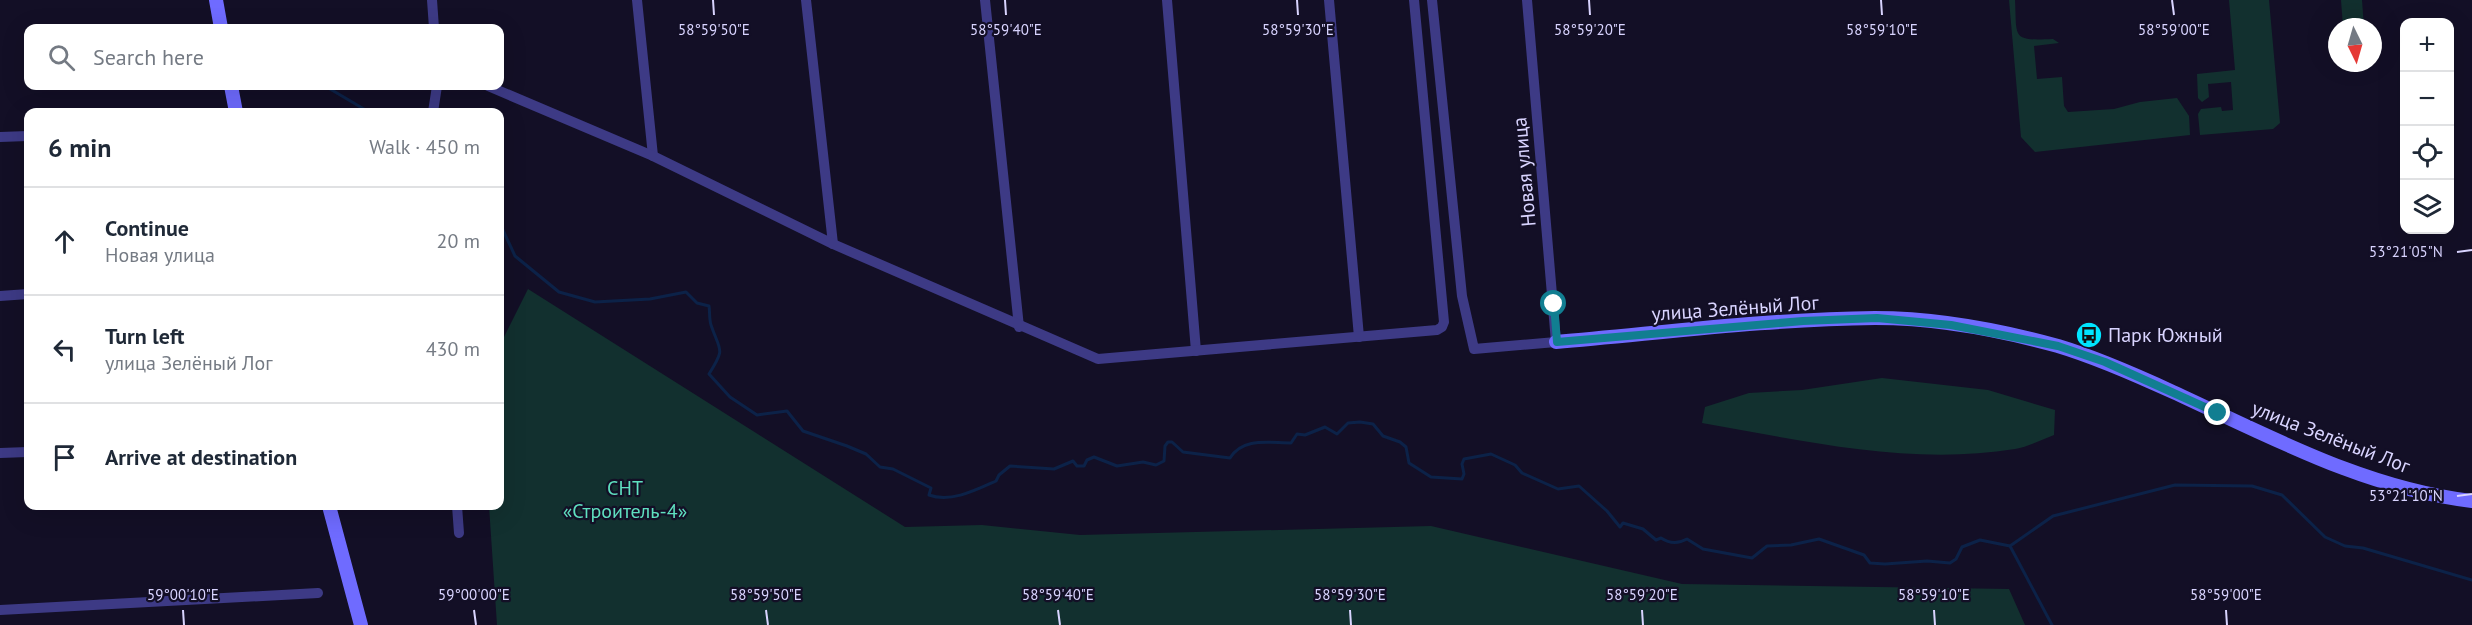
<!DOCTYPE html>
<html lang="en">
<head>
<meta charset="utf-8">
<style>
	:root { --surface:#fff; --page:#f2f2f3; --text:#1f2937; --muted:#747a83; --line:#e0e1e3 }
	body { margin:0; font-family:"PT Sans",sans-serif; background:var(--page); color:var(--text) }
	.controls { position:absolute; right:18px; top:18px; display:grid; overflow:hidden; border-radius:12px; box-shadow:0 6px 24px #0002 }
	.controls button { width:54px; height:54px; display:grid; place-items:center; padding:0; border:0; border-bottom:2px solid var(--line); background:var(--surface); color:var(--text); font:30px sans-serif }
	.compass { position:absolute; left:2328px; top:18px; width:54px; height:54px; border-radius:50%; background:var(--surface); box-shadow:0 6px 24px #0002; rotate:175deg }
	.stop { position:absolute; width:18px; height:18px; margin:-14px; border:4px solid #117e91; border-radius:50%; background:#fff }
	.stop.end { background:#117e91; border-color:#fff; box-shadow:0 2px 6px #0008 }
	.list { margin:0; padding:0; list-style:none }
	h2 { display:flex; justify-content:space-between; align-items:center; height:78px; margin:0; padding:0 24px; font-size:26px }
	h2 small { font-size:20px; font-weight:400; color:var(--muted) }
	.list li { display:grid; grid-template-columns:39px 1fr auto; gap:18px; align-items:center; box-sizing:border-box; height:108px; padding:0 24px; border-top:2px solid var(--line) }
	.list b { display:block; font-size:22px; white-space:nowrap }
	.list p { margin:0; font-size:20px; white-space:nowrap; color:var(--muted) }
	.list em { font-size:20px; font-style:normal; color:var(--muted) }
	.icon { flex:none; width:33px; height:33px; fill:none; stroke:currentColor; stroke-width:2; stroke-linecap:round; stroke-linejoin:round }
	.map { position:relative; flex:none; width:2472px; height:625px; overflow:hidden }
	.search { position:absolute; background:var(--surface); box-shadow:0 6px 24px #0002; left:24px; top:24px; width:480px; height:66px; display:flex; align-items:center; gap:15px; box-sizing:border-box; padding:0 21px; border-radius:12px; color:var(--muted); font-size:22px }
	.panel { position:absolute; background:var(--surface); box-shadow:0 6px 24px #0002; left:24px; top:108px; width:480px; height:402px; border-radius:12px }
	.map>svg:first-child { display:block }
</style>
</head>
<body>
<div class="map">
<svg width="2472" height="625" viewBox="0 0 2472 625">
	<rect width="100%" height="100%" fill="#130f26"/>
	<!-- green -->
	<g fill="#12302f">
		<path d="M 2009,0 L 2015,0 C 2017,38 2011,41 2053,39 L 2059,43 L 2034,46 L 2037,79 L 2062,77 L 2064,106 L 2068,112 L 2114,109 L 2140,102 L 2177,98 L 2189,116 L 2190,135 L 2035,152 L 2021,137 Z"/>
		<path d="M 2229,0 L 2269,0 L 2280,123 L 2273,129 L 2200,135 L 2198,114 L 2201,109 L 2221,107 L 2222,111 L 2233,110 L 2231,82 L 2208,84 L 2209,97 L 2202,102 L 2198,98 L 2197,74 L 2235,70 Z"/>
		<path d="M 2341,0 L 2362,0 L 2364,27 L 2343,27 Z"/>
		<path d="M 528,289 L 905,527 L 982,525 L 1080,535 L 1431,526 L 1682,584 L 2009,589 L 2025,625 L 497,625 L 489,506 L 500,506 L 500,345 Z"/>
		<path d="M 1882,378 L 1988,390 L 2055,410 L 2054,435 C 2041,440 2028,447 2015,449 C 1910,466 1805,441 1702,423 L 1705,407 L 1749,393 L 1802,390 Z"/>
	</g>
	<g fill="none" stroke-linecap="round" stroke-linejoin="round">
		<!-- stream -->
		<g stroke="#0c2248" stroke-width="3">
			<path d="M 325,86 L 369,112"/>
			<path d="M 500,211 L 502,214 L 502,228 L 515,256 L 559,292 L 595,302 L 650,299 L 686,292 L 697,303 L 709,306 C 710,312 709,319 711,325 C 720,352 726,347 709,374 L 730,397 L 757,415 L 787,411 L 803,431 L 847,446 L 866,454 L 880,467 L 893,469 L 931,488 L 929,495 C 951,503 976,490 996,481 L 999,475 L 1010,466 L 1054,469 L 1073,461 L 1077,466 L 1084,466 L 1087,460 L 1094,457 L 1117,466 L 1143,462 L 1156,465 L 1164,461 L 1165,446 L 1168,442 L 1172,442 L 1183,452 L 1230,458 C 1243,437 1269,443 1291,443 L 1297,434 L 1305,435 L 1325,427 L 1337,434 L 1348,423 L 1360,422 L 1373,424 L 1383,436 L 1400,442 L 1406,447 L 1409,463 L 1431,477 L 1462,479 L 1464,474 L 1462,464 L 1464,459 L 1491,454 L 1515,465 L 1522,473 L 1558,489 L 1579,486 L 1607,511 L 1620,527 L 1623,523 L 1643,529 L 1656,540 L 1661,538 C 1670,544 1678,544 1687,539 L 1703,549 L 1752,558 L 1767,546 L 1791,545 L 1819,539 L 1864,555 L 1870,563 L 1885,564 L 1927,561 L 1950,563 L 1956,559 L 1962,547 L 1980,540 L 2010,546 L 2053,516 L 2175,485 L 2252,486 L 2282,495 L 2325,537 L 2345,546 L 2363,548 L 2472,580"/>
			<path d="M 2010,546 L 2052,625"/>
		</g>
		<!-- street -->
		<g stroke="#3d3a85" stroke-width="10">
			<path d="M 432,0 L 434,28"/>
			<path d="M 637,0 L 653,156"/>
			<path d="M 806,0 L 833,244"/>
			<path d="M 985,0 L 1019,327"/>
			<path d="M 1167,0 L 1196,351"/>
			<path d="M 1329,0 L 1359,337"/>
			<path d="M 1432,0 L 1462,296 L 1474,349 L 1556,342 L 1527,0"/>
			<path d="M 488,86 L 653,156 L 833,244 L 1098,359 L 1437,330 L 1442,327 L 1444,322 L 1414,0"/>
			<path d="M 433,112 L 437,86"/>
			<path d="M 0,137 L 28,136"/>
			<path d="M 0,296 L 28,294"/>
			<path d="M 0,453 L 28,452"/>
			<path d="M 457,506 L 459,533"/>
			<path d="M 0,610 L 318,593"/>
		</g>
		<!-- secondary -->
		<g stroke="#6f6bff" stroke-width="14">
			<path d="M 216,0 L 221,28"/>
			<path d="M 231,86 L 236,112"/>
			<path d="M 1556,342 C 1662,333 1769,319 1875,318 C 1935,318 2000,330 2058,346 C 2098,358 2136,375 2173,392 C 2269,436 2366,489 2472,501"/>
			<path d="M 329,506 L 361,625"/>
		</g>
	</g>
	<g fill="none" stroke-linecap="round" stroke-linejoin="round">
		<!-- route -->
		<path stroke="#117e91" stroke-width="8" d="M 1554,304 L 1557,342 L 1803,321 L 1877,318 L 1951,325 L 2058,346 L 2105,362 L 2218,413"/>
	</g>
	<!-- ticks -->
	<path fill="none" stroke="#d9d4ff" stroke-width="2" d="M 713,0 L 714,15M 1005,0 L 1006,15M 1297,0 L 1298,15M 1589,0 L 1590,15M 1881,0 L 1882,15M 2172,0 L 2174,15M 2457,252 L 2472,250M 2457,496 L 2472,494M 183,610 L 184,625M 474,610 L 476,625M 766,610 L 768,625M 1058,610 L 1060,625M 1350,610 L 1351,625M 1642,610 L 1643,625M 1934,610 L 1935,625M 2226,610 L 2227,625"/>
	<!-- icons -->
	<defs>
		<g id="bus-disc" transform="scale(1.35)"><circle r="9.5" fill="#00e5ff" stroke="#130f26"/><path d="M-5-6H5V4H4V6H2V4H-2V6H-4V4H-5ZM-3.5-4V0h7V-4ZM-3.5 1.2v1.5H-2V1.2ZM2 1.2v1.5H3.5V1.2Z" fill="#111"/></g>
	</defs>
	<g fill-rule="evenodd">
		<use href="#bus-disc" x="2089" y="335"/>
	</g>
	<g text-anchor="middle" dominant-baseline="central" stroke-width="4.5" stroke-linejoin="round" paint-order="stroke">
		<!-- street labels -->
		<g font-size="20" fill="#d9d4ff" stroke="#130f26">
			<text transform="translate(1524 172) rotate(-95)">Новая улица</text>
			<text transform="translate(1735 308) rotate(-4)">улица Зелёный Лог</text>
			<text transform="translate(2331 437) rotate(21)">улица Зелёный Лог</text>
		</g>
		<!-- poi labels -->
		<g font-size="20" fill="#d9d4ff" stroke="#130f26" text-anchor="start">
			<text x="2108" y="335">Парк Южный</text>
		</g>
		<!-- park labels -->
		<g font-size="20" fill="#5fe0c0" stroke="#130f26">
			<text x="625" y="488">СНТ<tspan x="625" dy="23">«Строитель-4»</tspan></text>
		</g>
	</g>
	<g font-size="15" text-anchor="middle" fill="#d9d4ff" stroke="#130f26" stroke-width="4.5" stroke-linejoin="round" paint-order="stroke">
		<text x="714" y="35">58°59'50"E</text>
		<text x="1006" y="35">58°59'40"E</text>
		<text x="1298" y="35">58°59'30"E</text>
		<text x="1590" y="35">58°59'20"E</text>
		<text x="1882" y="35">58°59'10"E</text>
		<text x="2174" y="35">58°59'00"E</text>
		<text x="2406" y="257">53°21'05"N</text>
		<text x="2406" y="501">53°21'10"N</text>
		<text x="183" y="600">59°00'10"E</text>
		<text x="474" y="600">59°00'00"E</text>
		<text x="766" y="600">58°59'50"E</text>
		<text x="1058" y="600">58°59'40"E</text>
		<text x="1350" y="600">58°59'30"E</text>
		<text x="1642" y="600">58°59'20"E</text>
		<text x="1934" y="600">58°59'10"E</text>
		<text x="2226" y="600">58°59'00"E</text>
	</g>
</svg>
<div class="controls">
<button>+</button>
<button>−</button>
<button><svg class="icon" aria-label="locate" viewBox="0 0 24 24"><circle cx="12" cy="12" r="6"/><path d="M12 2v4M12 18v4M2 12h4M18 12h4"/></svg></button>
<button><svg class="icon" aria-label="layers" viewBox="0 0 24 24"><path d="M12 4l9 5-9 5-9-5zM3 14l9 5 9-5"/></svg></button>
</div>
<svg class="compass" viewBox="-18 -18 36 36"><path d="M0-13l5 13h-10z" fill="#e53935"/><path d="M0 13l5-13h-10z" fill="#747a83"/></svg>
<div class="stop" style="left:1554px;top:304px"></div>
<div class="stop end" style="left:2218px;top:413px"></div>
<div class="search"><svg class="icon" aria-label="search" viewBox="0 0 24 24"><circle cx="10" cy="10" r="6"/><path d="M15 15l6 6"/></svg>Search here</div>
<section class="panel">
<h2>6 min<small>Walk · 450 m</small></h2>
<ul class="list">
<li><svg class="icon" aria-label="ahead" viewBox="0 0 24 24"><path d="M12 20V5M6 11l6-6 6 6"/></svg><div><b>Continue</b><p>Новая улица</p></div><em>20 m</em></li>
<li><svg class="icon" aria-label="left" viewBox="0 0 24 24"><path d="M17 20v-9H6M10 6l-5 5 5 5"/></svg><div><b>Turn left</b><p>улица Зелёный Лог</p></div><em>430 m</em></li>
<li><svg class="icon" aria-label="arrive" viewBox="0 0 24 24"><path d="M6 21V4h12l-3 4 3 4H6"/></svg><div><b>Arrive at destination</b></div></li>
</ul>
</section>
</div>
</body>
</html>
